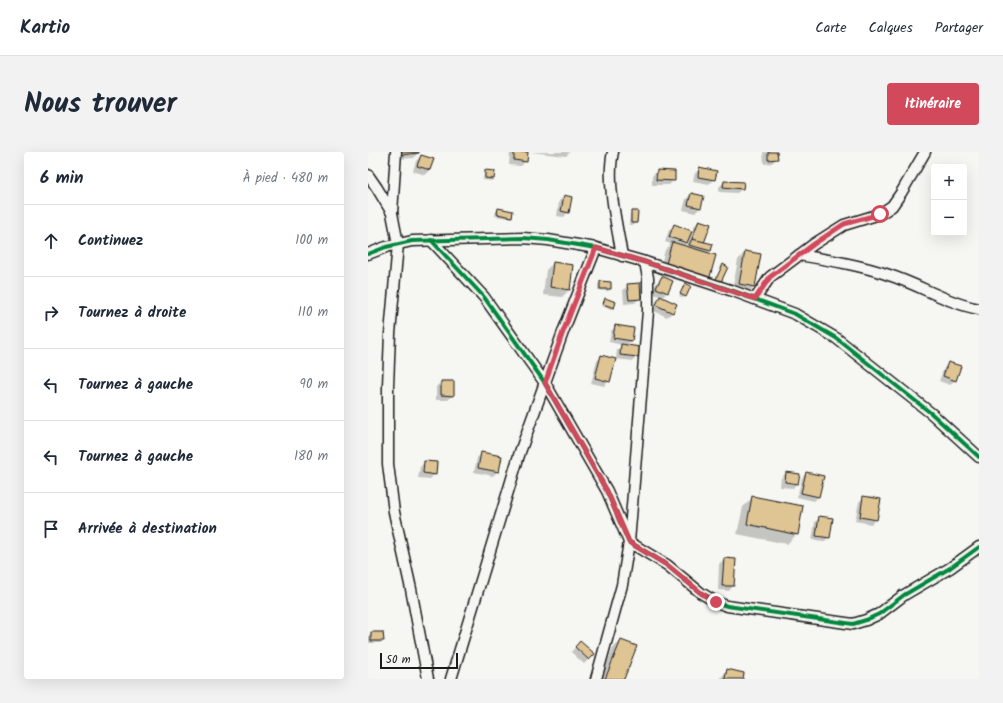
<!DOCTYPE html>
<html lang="fr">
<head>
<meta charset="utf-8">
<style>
	:root { --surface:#fff; --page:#f2f2f3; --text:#1f2937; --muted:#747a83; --line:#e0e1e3; --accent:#d1495b }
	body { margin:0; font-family:Kalam,sans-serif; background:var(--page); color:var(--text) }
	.controls { position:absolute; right:12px; top:12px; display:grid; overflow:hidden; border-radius:4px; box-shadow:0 4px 16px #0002 }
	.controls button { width:36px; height:36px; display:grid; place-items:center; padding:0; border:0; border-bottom:1px solid var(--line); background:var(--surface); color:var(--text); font:20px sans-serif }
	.scale { position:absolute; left:12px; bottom:10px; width:78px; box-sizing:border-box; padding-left:4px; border:2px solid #1c1c1c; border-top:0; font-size:11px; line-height:14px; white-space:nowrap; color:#1c1c1c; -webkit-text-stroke:3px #f6f6f2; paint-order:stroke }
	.stop { position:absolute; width:12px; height:12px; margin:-9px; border:3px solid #d1495b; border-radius:50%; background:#fff }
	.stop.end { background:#d1495b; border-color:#fff; box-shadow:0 1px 4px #0008 }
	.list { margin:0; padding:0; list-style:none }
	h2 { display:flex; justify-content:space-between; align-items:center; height:52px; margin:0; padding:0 16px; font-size:17px }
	h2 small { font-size:13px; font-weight:400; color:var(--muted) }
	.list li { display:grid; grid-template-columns:26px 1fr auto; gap:12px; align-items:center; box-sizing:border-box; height:72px; padding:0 16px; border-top:1px solid var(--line) }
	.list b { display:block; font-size:15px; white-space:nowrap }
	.list em { font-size:13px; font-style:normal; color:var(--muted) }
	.icon { flex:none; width:22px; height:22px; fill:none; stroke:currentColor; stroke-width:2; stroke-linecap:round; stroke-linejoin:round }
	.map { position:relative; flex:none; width:611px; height:527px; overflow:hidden; border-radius:4px }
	header { display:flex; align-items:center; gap:24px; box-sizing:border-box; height:56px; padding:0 20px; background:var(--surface); border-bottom:1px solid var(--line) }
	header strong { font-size:19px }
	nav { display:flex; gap:22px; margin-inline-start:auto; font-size:14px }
	.intro { display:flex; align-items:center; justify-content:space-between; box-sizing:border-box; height:96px; padding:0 24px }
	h1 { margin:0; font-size:28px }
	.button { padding:10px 18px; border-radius:4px; background:var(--accent); color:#fff; font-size:14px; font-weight:700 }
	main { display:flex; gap:24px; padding:0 24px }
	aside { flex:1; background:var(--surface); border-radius:4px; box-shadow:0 4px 16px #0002 }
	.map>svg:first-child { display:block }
</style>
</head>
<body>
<header>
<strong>Kartio</strong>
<nav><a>Carte</a><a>Calques</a><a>Partager</a></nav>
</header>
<div class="intro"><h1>Nous trouver</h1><a class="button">Itinéraire</a></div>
<main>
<aside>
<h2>6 min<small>À pied · 480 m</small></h2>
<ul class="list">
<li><svg class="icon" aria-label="ahead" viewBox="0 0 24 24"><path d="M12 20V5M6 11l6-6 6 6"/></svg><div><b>Continuez</b></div><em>100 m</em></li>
<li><svg class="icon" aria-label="right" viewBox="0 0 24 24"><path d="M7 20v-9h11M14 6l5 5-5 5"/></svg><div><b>Tournez à droite</b></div><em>110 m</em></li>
<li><svg class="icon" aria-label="left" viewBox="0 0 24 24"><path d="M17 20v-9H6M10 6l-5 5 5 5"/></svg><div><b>Tournez à gauche</b></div><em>90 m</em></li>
<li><svg class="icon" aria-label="left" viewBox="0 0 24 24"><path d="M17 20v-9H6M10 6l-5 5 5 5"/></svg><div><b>Tournez à gauche</b></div><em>180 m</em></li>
<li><svg class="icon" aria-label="arrive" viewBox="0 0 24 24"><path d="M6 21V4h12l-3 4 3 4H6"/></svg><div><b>Arrivée à destination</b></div></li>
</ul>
</aside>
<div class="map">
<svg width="611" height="527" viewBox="0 0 611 527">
	<rect width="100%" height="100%" fill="#f6f6f2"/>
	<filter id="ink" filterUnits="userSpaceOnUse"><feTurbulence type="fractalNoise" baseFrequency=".025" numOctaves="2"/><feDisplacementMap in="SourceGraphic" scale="8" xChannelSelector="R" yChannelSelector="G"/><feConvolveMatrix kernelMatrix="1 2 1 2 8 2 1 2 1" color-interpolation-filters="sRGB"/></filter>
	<g filter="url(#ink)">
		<!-- shadow -->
		<g fill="#0003" fill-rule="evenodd">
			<path d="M 27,0 L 50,0 L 50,1 L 46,6 L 27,7 Z"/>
			<path d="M 142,0 L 159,0 L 158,9 L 153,14 L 141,13 Z"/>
			<path d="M 162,0 L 202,0 L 198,4 Z"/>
			<path d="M 395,0 L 408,0 L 409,6 L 404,11 L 396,12 Z"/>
			<path d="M 53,4 L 65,8 L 62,18 L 57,23 L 45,19 L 48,9 Z"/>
			<path d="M 332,17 L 346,27 L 341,32 L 325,29 L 327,21 Z"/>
			<path d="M 118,19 L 125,27 L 123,29 L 115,28 L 116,21 Z"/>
			<path d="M 289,19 L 306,28 L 301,33 L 284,33 L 284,24 Z"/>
			<path d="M 356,30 L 374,37 L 369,41 L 351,40 L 351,35 Z"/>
			<path d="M 323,42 L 335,45 L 332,56 L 327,61 L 315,58 L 318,47 Z"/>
			<path d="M 196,44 L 200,60 L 196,65 L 189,64 L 191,49 Z"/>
			<path d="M 130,57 L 143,64 L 141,66 L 127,64 L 128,59 Z"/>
			<path d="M 264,60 L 268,71 L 266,73 L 261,73 L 262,62 Z"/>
			<path d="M 331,69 L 335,90 L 342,98 L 339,101 L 340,127 L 332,135 L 290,122 L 297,98 L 303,92 L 297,90 L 301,78 L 306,73 L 324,80 L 326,74 ZM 320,89 L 318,95 L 316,94 Z"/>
			<path d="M 377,100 L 386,135 L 379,142 L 364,139 L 370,108 Z"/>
			<path d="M 185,111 L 201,138 L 194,145 L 175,143 L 178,118 Z"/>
			<path d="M 355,113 L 352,129 L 350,131 L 346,130 Z"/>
			<path d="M 294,125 L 299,140 L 294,146 L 308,153 L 304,161 L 299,165 L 284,158 L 288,150 L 293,145 L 284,141 L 289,130 Z"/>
			<path d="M 233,130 L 242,131 L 242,137 L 240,139 L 230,138 L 230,132 Z"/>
			<path d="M 260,133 L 272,146 L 267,151 L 256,152 L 255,138 Z"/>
			<path d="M 317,133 L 318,144 L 315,146 L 311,144 Z"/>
			<path d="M 238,147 L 245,156 L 243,158 L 234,154 Z"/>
			<path d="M 248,174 L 263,189 L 258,194 L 269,204 L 265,209 L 248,207 L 249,198 L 254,193 L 241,190 L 243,179 Z"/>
			<path d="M 234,204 L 241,229 L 236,234 L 223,231 L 229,209 Z"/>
			<path d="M 581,211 L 587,228 L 582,233 L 571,229 L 576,216 Z"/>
			<path d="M 73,230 L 85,243 L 80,248 L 68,248 L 68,235 Z"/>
			<path d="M 114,301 L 130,319 L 125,324 L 106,320 L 109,306 Z"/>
			<path d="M 57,310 L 67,322 L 62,327 L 50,326 L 52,315 Z"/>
			<path d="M 418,321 L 429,331 L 425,336 L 412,335 L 413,326 Z"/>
			<path d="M 439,321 L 450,345 L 446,349 L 429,345 L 434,326 Z"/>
			<path d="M 385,345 L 429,382 L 419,392 L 369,382 L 375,355 Z"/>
			<path d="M 496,345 L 508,367 L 503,372 L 487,369 L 491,350 Z"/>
			<path d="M 452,365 L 461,385 L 456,390 L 444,388 L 447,370 Z"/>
			<path d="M 356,407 L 365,434 L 361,439 L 350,438 L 351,412 Z"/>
			<path d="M 3,481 L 14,488 L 12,491 L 1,491 L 1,483 Z"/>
			<path d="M 253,489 L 255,527 L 233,527 L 245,496 Z"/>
			<path d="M 212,490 L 226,502 L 216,512 L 203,500 Z"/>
			<path d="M 359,518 L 374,527 L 352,527 Z"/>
		</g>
		<!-- building -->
		<g fill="#dfc494" stroke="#1c1c1c">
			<path d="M 31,0 L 51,0 L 51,1 L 32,3 Z"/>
			<path d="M 146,0 L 160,0 L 159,10 L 146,8 Z"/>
			<path d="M 400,0 L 409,0 L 410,7 L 400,8 Z"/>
			<path d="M 53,3 L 66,7 L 62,18 L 49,14 Z"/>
			<path d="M 331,15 L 349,19 L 347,28 L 330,25 Z"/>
			<path d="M 117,18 L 127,19 L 126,27 L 117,26 Z"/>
			<path d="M 289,18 L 307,19 L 307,29 L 288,28 Z"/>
			<path d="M 356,29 L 376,30 L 375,37 L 355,35 Z"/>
			<path d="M 323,41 L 336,44 L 333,56 L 320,53 Z"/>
			<path d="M 196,43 L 204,45 L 201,61 L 193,59 Z"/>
			<path d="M 130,56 L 145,59 L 144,65 L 129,62 Z"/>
			<path d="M 263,59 L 270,59 L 269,71 L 263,71 Z"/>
			<path d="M 331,68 L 343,72 L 336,91 L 324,87 Z"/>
			<path d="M 306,72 L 324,79 L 319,91 L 301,85 Z"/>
			<path d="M 324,87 L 345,92 L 343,99 L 321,93 Z"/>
			<path d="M 304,90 L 348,103 L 341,128 L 297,115 Z"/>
			<path d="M 377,99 L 393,102 L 387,135 L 371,132 Z"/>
			<path d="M 185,110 L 205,113 L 202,138 L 182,135 Z"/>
			<path d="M 355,112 L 360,115 L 353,130 L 348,127 Z"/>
			<path d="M 294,124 L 305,129 L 300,141 L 288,136 Z"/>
			<path d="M 232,129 L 243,130 L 243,137 L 232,137 Z"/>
			<path d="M 272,131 L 273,147 L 261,148 L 259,132 Z"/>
			<path d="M 317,131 L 323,134 L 318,145 L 312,142 Z"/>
			<path d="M 292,144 L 309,152 L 305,161 L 288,153 Z"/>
			<path d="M 237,146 L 248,150 L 246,156 L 235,152 Z"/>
			<path d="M 247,173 L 266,176 L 264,189 L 245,186 Z"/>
			<path d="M 253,192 L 272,195 L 270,205 L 252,203 Z"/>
			<path d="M 233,203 L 248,207 L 242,230 L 227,226 Z"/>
			<path d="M 580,210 L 593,214 L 588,229 L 575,224 Z"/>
			<path d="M 73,229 L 86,229 L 86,244 L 73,243 Z"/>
			<path d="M 113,300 L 134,304 L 131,320 L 110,316 Z"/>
			<path d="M 56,309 L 69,310 L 68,323 L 55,321 Z"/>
			<path d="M 418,320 L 432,322 L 430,332 L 417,330 Z"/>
			<path d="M 438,320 L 456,324 L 451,345 L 433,341 Z"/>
			<path d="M 384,344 L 435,354 L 430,383 L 379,372 Z"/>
			<path d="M 495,344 L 513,347 L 509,368 L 492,365 Z"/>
			<path d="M 451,364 L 465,366 L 462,386 L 448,384 Z"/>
			<path d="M 356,406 L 368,407 L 366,434 L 354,434 Z"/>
			<path d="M 3,480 L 15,480 L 16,489 L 3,489 Z"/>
			<path d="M 253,488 L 269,494 L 256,527 L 237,527 Z"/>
			<path d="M 212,489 L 227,502 L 221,508 L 207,495 Z"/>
			<path d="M 359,517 L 376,521 L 375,527 L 357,527 Z"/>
		</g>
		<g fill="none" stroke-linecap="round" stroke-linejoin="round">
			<!-- minor casing -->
			<g stroke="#1c1c1c" stroke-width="13">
				<g id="minor">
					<path d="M 28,0 L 24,61 L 30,92 L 22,182 L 20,234 L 20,312 L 26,360 L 43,437 L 60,527"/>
					<path d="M 245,0 C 238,30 249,73 254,104"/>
					<path d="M 0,23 L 9,36 L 24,61"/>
					<path d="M 63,88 L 116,145 L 177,231 L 239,339 L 261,390 L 299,413 L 333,441 L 348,450 L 359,454 L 485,472 L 498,468 L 511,462 L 536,443 L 582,416 L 611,395"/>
					<path d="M 0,102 L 18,95 L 44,89 L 155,86 L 180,88 L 228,96 L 277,110 L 365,139 L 427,162 L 468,186 L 564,262 L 611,305"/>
					<path d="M 431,103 C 461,108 492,113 521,123 C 552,133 579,151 611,157"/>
					<path d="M 387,147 L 402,125 L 446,92 L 476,73 L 512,62 L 524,54 L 533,41 L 557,0"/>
					<path d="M 83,527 L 152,300 L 195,180 L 228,96"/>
					<path d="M 228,527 L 254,433 L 261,390 L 280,159 L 280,126 L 277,110"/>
				</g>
			</g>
			<!-- minor -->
			<use href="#minor" stroke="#f6f6f2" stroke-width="10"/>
			<!-- cycleway casing -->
			<g stroke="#f6f6f2" stroke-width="6">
				<g id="cycleway">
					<path d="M 63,88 L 116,145 L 177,231 L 239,339 L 261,390 L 299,413 L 333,441 L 348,450 L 359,454 L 485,472 L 498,468 L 511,462 L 536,443 L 582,416 L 611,395"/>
					<path d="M 0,102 L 18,95 L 44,89 L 155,86 L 180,88 L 228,96 L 277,110 L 365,139 L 427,162 L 468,186 L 564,262 L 611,305"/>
				</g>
			</g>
			<!-- cycleway -->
			<use href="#cycleway" stroke="#00873e" stroke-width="4"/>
		</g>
	</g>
	<g fill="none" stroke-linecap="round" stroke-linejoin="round" filter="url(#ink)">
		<!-- route -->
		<path stroke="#d1495b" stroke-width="5" d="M 348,450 L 333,441 L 299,413 L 261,390 L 239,339 L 177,231 L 195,180 L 228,96 L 277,110 L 387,147 L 402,125 L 446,92 L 476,72 L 512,62"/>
	</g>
</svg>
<div class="controls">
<button>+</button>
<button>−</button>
</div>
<div class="scale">50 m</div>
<div class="stop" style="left:512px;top:62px"></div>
<div class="stop end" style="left:348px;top:450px"></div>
</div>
</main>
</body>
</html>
